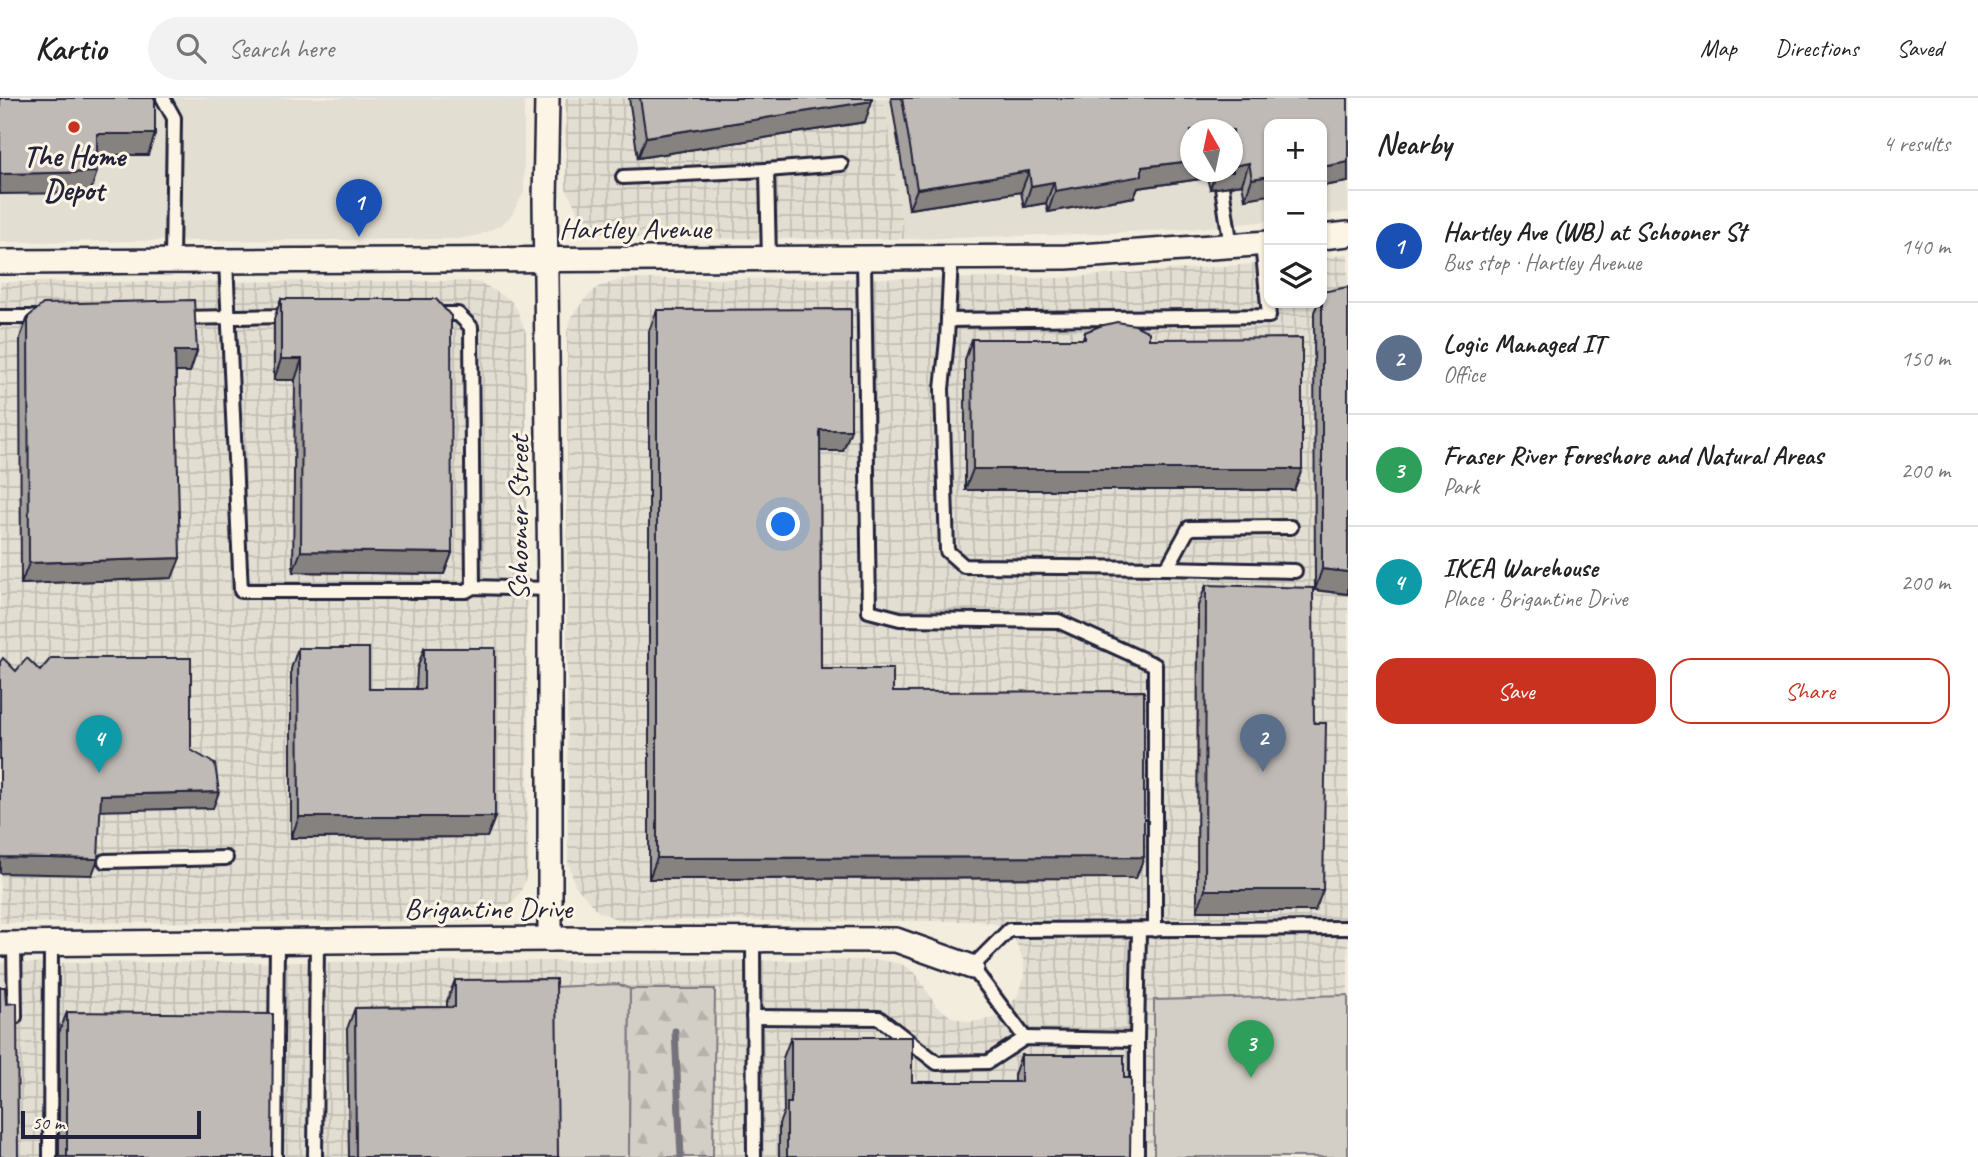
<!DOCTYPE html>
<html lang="en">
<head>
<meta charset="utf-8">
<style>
	:root { --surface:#fff; --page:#f2f2f2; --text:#222; --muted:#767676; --line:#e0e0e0; --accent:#c8321e }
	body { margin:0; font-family:Caveat,sans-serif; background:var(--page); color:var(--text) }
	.controls { position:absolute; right:21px; top:21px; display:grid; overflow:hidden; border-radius:14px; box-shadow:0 2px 5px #0004 }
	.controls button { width:63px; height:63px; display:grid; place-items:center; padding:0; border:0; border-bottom:2px solid var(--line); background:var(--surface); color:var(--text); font:35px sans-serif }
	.compass { position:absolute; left:1180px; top:21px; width:63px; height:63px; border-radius:50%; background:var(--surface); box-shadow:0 2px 5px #0004; rotate:351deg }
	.scale { position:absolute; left:21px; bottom:18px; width:180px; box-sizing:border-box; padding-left:7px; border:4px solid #22223b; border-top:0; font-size:19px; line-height:24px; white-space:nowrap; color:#22223b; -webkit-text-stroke:5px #fcf5e5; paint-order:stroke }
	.you { position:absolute; left:784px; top:427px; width:24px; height:24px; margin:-18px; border:5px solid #fff; border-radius:50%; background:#1a73e8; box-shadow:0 0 0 10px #1a73e833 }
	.badge { display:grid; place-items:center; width:46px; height:46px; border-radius:50%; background:var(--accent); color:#fff; font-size:23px; font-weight:700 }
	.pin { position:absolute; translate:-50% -58px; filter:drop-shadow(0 2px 4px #0008) }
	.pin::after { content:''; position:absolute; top:37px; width:24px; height:21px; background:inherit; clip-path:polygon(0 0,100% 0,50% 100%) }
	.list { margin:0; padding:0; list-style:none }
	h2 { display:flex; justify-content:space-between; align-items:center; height:91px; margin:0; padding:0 28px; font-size:30px }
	h2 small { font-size:23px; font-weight:400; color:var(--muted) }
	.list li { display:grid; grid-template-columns:46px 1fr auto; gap:21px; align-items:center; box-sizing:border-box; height:112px; padding:0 28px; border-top:2px solid var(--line) }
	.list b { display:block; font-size:26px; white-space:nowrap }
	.list p { margin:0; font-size:23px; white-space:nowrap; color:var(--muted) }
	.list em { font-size:23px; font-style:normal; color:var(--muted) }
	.actions { display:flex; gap:14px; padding:21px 28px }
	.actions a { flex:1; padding:16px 0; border:2px solid var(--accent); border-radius:21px; text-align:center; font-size:24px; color:var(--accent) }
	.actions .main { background:var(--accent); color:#fff }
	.icon { flex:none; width:38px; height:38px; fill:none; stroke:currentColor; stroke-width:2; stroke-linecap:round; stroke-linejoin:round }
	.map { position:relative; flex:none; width:1348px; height:1059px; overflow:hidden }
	header { display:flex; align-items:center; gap:42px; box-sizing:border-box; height:98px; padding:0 35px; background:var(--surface); border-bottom:2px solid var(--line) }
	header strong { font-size:33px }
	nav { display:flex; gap:38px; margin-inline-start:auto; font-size:24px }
	.search { width:490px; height:63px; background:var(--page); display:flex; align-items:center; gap:18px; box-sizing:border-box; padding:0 24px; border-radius:38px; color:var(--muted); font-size:26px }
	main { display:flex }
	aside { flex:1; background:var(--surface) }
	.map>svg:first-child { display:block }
</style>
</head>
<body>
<header>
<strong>Kartio</strong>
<div class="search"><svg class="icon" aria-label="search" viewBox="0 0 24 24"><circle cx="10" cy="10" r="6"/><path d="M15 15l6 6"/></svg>Search here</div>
<nav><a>Map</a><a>Directions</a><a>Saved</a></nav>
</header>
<main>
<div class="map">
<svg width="1348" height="1059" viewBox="0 0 1348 1059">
	<defs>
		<pattern id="industrial-grid" width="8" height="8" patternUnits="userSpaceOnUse" patternTransform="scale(1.75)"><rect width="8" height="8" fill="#e3ded2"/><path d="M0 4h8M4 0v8" fill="none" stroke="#c2beb5"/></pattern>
		<pattern id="forest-firs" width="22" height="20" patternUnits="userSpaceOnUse" patternTransform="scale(1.75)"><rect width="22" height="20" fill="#d4cfc6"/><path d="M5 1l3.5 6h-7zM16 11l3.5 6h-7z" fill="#b6b1ab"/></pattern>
	</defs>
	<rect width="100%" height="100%" fill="#f3edde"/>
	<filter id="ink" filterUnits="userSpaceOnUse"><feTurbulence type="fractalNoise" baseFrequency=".0143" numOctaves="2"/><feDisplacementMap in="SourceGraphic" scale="14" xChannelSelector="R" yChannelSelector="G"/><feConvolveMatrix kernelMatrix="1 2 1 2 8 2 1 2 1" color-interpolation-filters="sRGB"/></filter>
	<g filter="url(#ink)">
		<!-- built -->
		<g fill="#e3ded2" fill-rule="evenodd">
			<path d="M 0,0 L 524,0 L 524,94 L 511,118 L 501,127 L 480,137 L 458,141 L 0,144 Z"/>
			<path d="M 884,0 L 1348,0 L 1348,114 L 1322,117 L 1322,26 L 1269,26 L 1269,123 L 1190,131 L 1086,136 L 905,141 ZM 1190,32 L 1232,32 L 1232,74 L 1190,74 Z"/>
		</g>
		<!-- industrial -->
		<g fill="url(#industrial-grid)">
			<path d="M 565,0 L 884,0 L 905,141 L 624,140 L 597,133 L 586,126 L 579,117 L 566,90 Z"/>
			<path d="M 1348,156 L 1348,897 L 1154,902 L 1154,1059 L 713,1059 L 715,891 L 630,891 L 618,886 L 553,889 L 553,1059 L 0,1059 L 0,865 L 880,862 L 901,866 L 910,871 L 917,877 L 936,908 L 950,918 L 969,924 L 990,921 L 1001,916 L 1017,899 L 1024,878 L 1024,864 L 1015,842 L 996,826 L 979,823 L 619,822 L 597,813 L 575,787 L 568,764 L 567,234 L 572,218 L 584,202 L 598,189 L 624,181 L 1059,180 L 1269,165 L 1269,205 L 1322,205 L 1322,160 Z"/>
			<path d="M 468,183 L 481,185 L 509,201 L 517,211 L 526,235 L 528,761 L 526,779 L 521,793 L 514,803 L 498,814 L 471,823 L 0,825 L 0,184 Z"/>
		</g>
		<!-- green -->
		<g fill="#d4cfc6" stroke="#7b7880" stroke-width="2">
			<path d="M 618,886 L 630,891 L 629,1059 L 553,1059 L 553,889 Z"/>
			<path d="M 1348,897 L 1348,1059 L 1154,1059 L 1154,902 Z"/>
		</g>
		<!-- forest -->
		<path fill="url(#forest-firs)" stroke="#7b7880" stroke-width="2" d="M 630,891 L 715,891 L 713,1059 L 629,1059 Z"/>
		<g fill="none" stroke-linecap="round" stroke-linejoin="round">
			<!-- stream -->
			<path stroke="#75727b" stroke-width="7" d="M 675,933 L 681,1059"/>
			<!-- lane casing -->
			<g stroke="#22223b" stroke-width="18">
				<g id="lane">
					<path d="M 163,0 L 174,20 L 172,162"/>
					<path d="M 623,79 L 767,72"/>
					<path d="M 1222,89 L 1231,149"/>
					<path d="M 951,160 L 947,242 L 942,291 L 947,453 L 964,468 L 1167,470 L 1189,430 L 1291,429"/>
					<path d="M 864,161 L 869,513 L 900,521 L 1058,523 L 1155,567 L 1155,832"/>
					<path d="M 769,162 L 767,72 L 841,66"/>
					<path d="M 226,163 L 241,493 L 466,493 L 473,489 L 550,491"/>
					<path d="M 434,216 L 458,216 L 471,229 L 473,489"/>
					<path d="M 0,219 L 42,219"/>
					<path d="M 179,220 L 290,218"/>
					<path d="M 948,222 L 1269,218 L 1262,145"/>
					<path d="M 1167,470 L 1295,473"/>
					<path d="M 105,763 L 226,760"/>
					<path d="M 753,841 L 754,1059"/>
					<path d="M 14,846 L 15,919"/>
					<path d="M 753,919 L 879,920 L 937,965 L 988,964 L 1025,940 L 1137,942 L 1139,832"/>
					<path d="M 1025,940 L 972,869 L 1009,832 L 1348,830"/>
					<path d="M 50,1059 L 51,846"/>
					<path d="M 275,1059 L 277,843"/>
					<path d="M 315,1059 L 317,843"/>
					<path d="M 1137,1059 L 1137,942"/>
				</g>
			</g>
			<!-- street casing -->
			<g stroke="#22223b" stroke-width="28">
				<g id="street">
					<path d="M 547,0 L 545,103 L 550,491 L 550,841"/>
					<path d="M 1322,139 L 1348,136"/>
					<path d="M 0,164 L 1066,159 L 1269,145"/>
					<path d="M 0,846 L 550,841 L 896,842 L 972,869"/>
				</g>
			</g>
			<!-- lane -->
			<use href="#lane" stroke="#fcf5e5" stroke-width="12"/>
			<!-- street -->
			<use href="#street" stroke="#fcf5e5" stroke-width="23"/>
		</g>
		<!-- wall -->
		<g fill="#a4a09d" stroke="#22223b" stroke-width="2" fill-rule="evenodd">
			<path d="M 629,0 L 872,0 L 865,24 L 638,60 Z"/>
			<path d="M 891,0 L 1348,0 L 1348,84 L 1322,88 L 1322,26 L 1269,26 L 1269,97 L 1245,101 L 1242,86 L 1210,91 L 1207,80 L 1138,90 L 1134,99 L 1048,114 L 1046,105 L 1024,109 L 1021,94 L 909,111 ZM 1191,32 L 1233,74 L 1191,74 Z"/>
			<path d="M 1348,189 L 1348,496 L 1315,492 L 1314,214 L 1318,205 L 1322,205 Z"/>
			<path d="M 281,201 L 452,455 L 444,476 L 293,474 L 295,282 L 274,282 L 274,221 Z"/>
			<path d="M 657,212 L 843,353 L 820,353 L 821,571 L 893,594 L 1144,759 L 1136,780 L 649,781 L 649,233 Z"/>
			<path d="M 28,219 L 197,253 L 190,274 L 176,274 L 172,480 L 21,486 L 20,240 Z"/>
			<path d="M 1085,234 L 1149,241 L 1302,371 L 1294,392 L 965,392 L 965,262 L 972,241 L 1083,241 Z"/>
			<path d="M 1206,487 L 1315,813 L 1197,813 L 1198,508 Z"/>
			<path d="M 298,550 L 369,591 L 416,591 L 417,571 L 424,550 L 495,719 L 487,739 L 291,740 L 291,571 Z"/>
			<path d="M 455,882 L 558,1059 L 349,1059 L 347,931 L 355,910 L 447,909 L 447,903 Z"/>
			<path d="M 67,914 L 272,1059 L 59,1059 L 59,935 Z"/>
			<path d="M 791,939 L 912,984 L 1014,984 L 1014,977 L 1021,957 L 1124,980 L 1130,1059 L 779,1059 L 779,1026 L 784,1013 L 783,960 Z"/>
		</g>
		<!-- shaded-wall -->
		<g fill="#86827f" stroke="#22223b" stroke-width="2">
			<path d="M 872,3 L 865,24 L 638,60 L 646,39 Z"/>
			<path d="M 97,36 L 155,36 L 148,57 L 90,57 Z"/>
			<path d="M 1191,63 L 1191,74 L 1210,74 L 1207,80 L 1138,90 L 1134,99 L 1048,114 L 1055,93 L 1142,69 Z"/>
			<path d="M 1348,64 L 1348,84 L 1322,88 L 1322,69 Z"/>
			<path d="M 1249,65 L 1242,86 L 1210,91 L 1216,74 L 1233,74 L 1233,68 Z"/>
			<path d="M 1029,73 L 1021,94 L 909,111 L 917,91 Z"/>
			<path d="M 97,74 L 90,95 L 0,96 L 0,76 Z"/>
			<path d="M 1269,78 L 1269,97 L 1245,101 L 1252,81 Z"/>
			<path d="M 1054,84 L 1046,105 L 1024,109 L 1031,88 Z"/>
			<path d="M 175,253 L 197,253 L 190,274 L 168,274 Z"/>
			<path d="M 281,261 L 302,261 L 295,282 L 274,282 Z"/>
			<path d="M 820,332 L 851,332 L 843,353 L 813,353 Z"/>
			<path d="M 973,371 L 1302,371 L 1294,392 L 965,392 Z"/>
			<path d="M 301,453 L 452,455 L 444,476 L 293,474 Z"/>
			<path d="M 180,460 L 172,480 L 21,486 L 29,465 Z"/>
			<path d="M 1322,471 L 1348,474 L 1348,496 L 1315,492 Z"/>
			<path d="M 219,694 L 213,710 L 95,713 L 101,697 Z"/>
			<path d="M 299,719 L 495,719 L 487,739 L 291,740 Z"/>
			<path d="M 0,759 L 98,761 L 92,777 L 0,775 Z"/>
			<path d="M 1144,759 L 1136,780 L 649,781 L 657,760 Z"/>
			<path d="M 1205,792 L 1323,792 L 1315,813 L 1197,813 Z"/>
		</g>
		<!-- building -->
		<g fill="#bfbab6" stroke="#22223b" stroke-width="2">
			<path d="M 0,0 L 155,0 L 155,36 L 97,36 L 97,74 L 0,76 Z"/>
			<path d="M 640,0 L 872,0 L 872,3 L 646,39 Z"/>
			<path d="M 902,0 L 1348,0 L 1348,64 L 1322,69 L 1322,26 L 1269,26 L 1269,78 L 1252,81 L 1249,65 L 1233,68 L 1233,32 L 1191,32 L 1191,63 L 1142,69 L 1142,78 L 1055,93 L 1054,84 L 1031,88 L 1029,73 L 917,91 Z"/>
			<path d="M 1348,189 L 1348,474 L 1322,471 L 1322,194 Z"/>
			<path d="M 281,201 L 436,201 L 451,218 L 452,455 L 301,453 L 302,261 L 281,261 Z"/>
			<path d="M 194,202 L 197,253 L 175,253 L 180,460 L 29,465 L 28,219 L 43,206 Z"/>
			<path d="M 851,211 L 851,332 L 820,332 L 821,571 L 893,571 L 893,594 L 1144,593 L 1144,759 L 657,760 L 657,212 Z"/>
			<path d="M 1117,224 L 1135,227 L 1149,234 L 1149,241 L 1302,240 L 1302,371 L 973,371 L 972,241 L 1085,241 L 1085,234 L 1100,228 Z"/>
			<path d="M 1206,487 L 1313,490 L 1314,625 L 1326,625 L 1323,792 L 1205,792 Z"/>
			<path d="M 298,550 L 369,550 L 369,591 L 424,591 L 424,550 L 495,550 L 495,719 L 299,719 Z"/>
			<path d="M 3,560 L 16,573 L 27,560 L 40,573 L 51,560 L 191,560 L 191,652 L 215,666 L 219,694 L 101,697 L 98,761 L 0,759 L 0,564 Z"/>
			<path d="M 556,881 L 558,1059 L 356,1059 L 355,910 L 455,909 L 455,882 Z"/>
			<path d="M 0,889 L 5,889 L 6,906 L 17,905 L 18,1059 L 0,1059 Z"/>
			<path d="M 67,914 L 273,916 L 272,1059 L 67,1059 Z"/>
			<path d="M 791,939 L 912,939 L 912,984 L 1021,984 L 1021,957 L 1124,957 L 1124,980 L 1131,980 L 1130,1059 L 787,1059 L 787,1005 L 791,1005 Z"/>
		</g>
	</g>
	<!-- markers -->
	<circle fill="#c8321e" stroke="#fcf5e5" stroke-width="2.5" cx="74" cy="29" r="7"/>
	<g text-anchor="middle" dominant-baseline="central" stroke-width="6" stroke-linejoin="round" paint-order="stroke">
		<!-- poi labels -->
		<g font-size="30" font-weight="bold" fill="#22223b" stroke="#fcf5e5">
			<text x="74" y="58">The Home<tspan x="74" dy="34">Depot</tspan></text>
		</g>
		<!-- street labels -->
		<g font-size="30" fill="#22223b" stroke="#fcf5e5">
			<text x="635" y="130">Hartley Avenue</text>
			<text transform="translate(518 420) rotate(-90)">Schooner Street</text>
			<text x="488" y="810">Brigantine Drive</text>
		</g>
	</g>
</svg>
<div class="controls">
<button>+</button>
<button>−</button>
<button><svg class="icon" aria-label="layers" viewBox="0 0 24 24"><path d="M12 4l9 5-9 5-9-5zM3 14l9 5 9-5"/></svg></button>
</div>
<svg class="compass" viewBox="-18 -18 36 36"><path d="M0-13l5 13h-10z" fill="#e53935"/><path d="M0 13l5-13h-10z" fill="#767676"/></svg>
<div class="scale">50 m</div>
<div class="you"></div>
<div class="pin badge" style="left:359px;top:139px;background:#1a4fb4">1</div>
<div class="pin badge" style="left:1263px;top:674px;background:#5c6f8a">2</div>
<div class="pin badge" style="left:1251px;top:980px;background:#2e9e5b">3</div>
<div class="pin badge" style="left:99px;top:675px;background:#0f9aa8">4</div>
</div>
<aside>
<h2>Nearby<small>4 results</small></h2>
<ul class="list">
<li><span class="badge" style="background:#1a4fb4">1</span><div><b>Hartley Ave (WB) at Schooner St</b><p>Bus stop · Hartley Avenue</p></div><em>140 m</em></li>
<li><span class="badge" style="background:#5c6f8a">2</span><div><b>Logic Managed IT</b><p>Office</p></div><em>150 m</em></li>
<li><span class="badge" style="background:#2e9e5b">3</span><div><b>Fraser River Foreshore and Natural Areas</b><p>Park</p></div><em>200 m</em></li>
<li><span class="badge" style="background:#0f9aa8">4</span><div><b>IKEA Warehouse</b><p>Place · Brigantine Drive</p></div><em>200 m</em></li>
</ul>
<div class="actions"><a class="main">Save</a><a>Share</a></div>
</aside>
</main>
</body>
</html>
